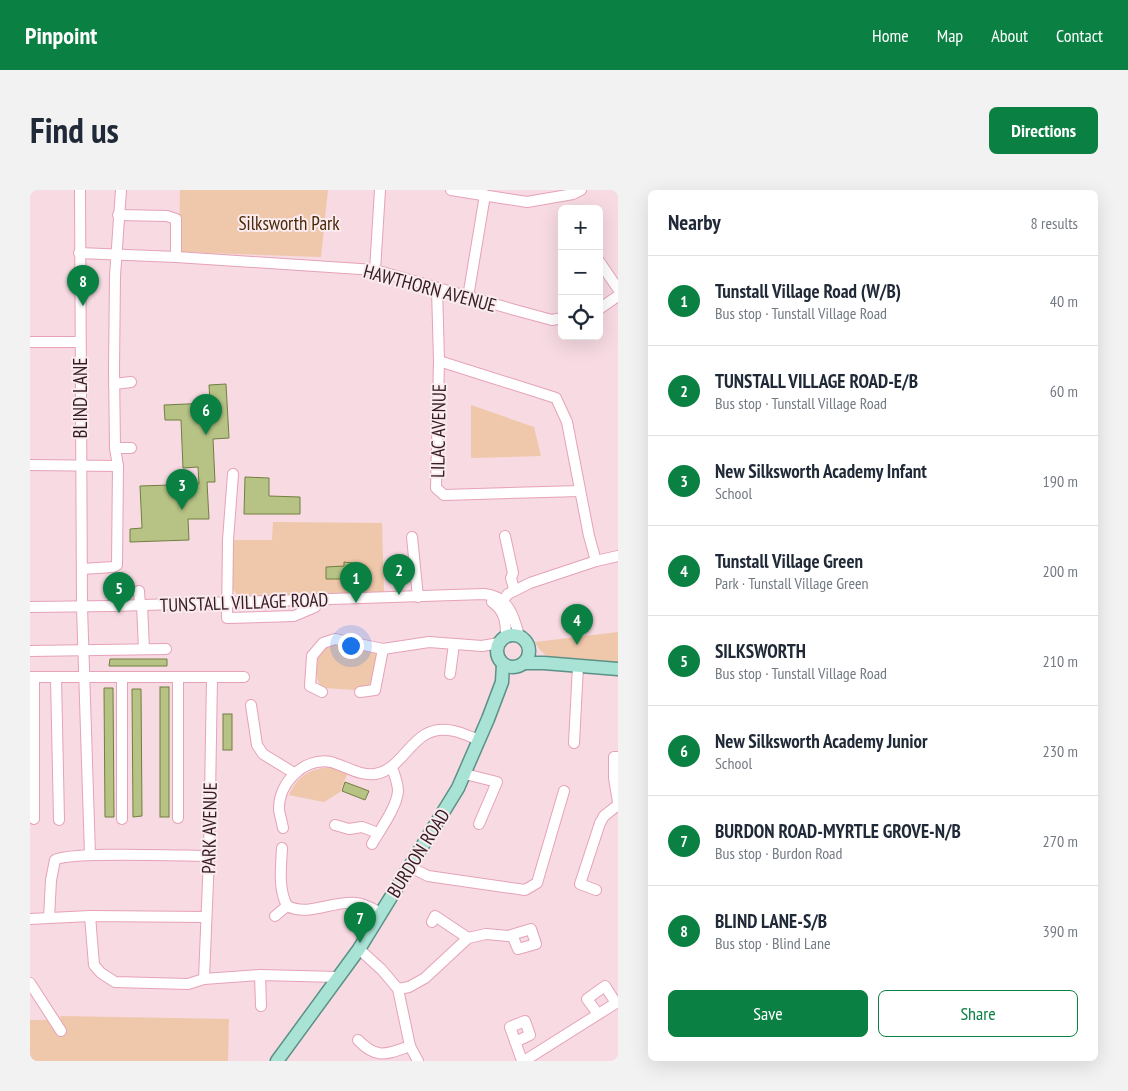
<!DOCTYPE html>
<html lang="en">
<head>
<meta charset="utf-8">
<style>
	:root { --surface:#fff; --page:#f2f2f3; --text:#1f2937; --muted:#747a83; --line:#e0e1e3; --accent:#0b8043 }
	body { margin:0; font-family:"PT Sans Narrow",sans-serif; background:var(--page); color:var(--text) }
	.controls { position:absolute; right:15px; top:15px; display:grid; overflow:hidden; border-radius:8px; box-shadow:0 5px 20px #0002 }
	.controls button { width:45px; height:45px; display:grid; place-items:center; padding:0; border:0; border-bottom:1px solid var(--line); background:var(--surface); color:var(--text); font:25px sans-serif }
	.you { position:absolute; left:320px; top:455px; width:18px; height:18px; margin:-12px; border:4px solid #fff; border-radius:50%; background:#1a73e8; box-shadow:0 0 0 8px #1a73e833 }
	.badge { display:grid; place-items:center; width:32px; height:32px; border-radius:50%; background:var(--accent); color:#fff; font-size:16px; font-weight:700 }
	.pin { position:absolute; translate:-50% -41px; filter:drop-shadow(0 1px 2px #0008) }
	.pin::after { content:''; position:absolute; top:26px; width:18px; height:15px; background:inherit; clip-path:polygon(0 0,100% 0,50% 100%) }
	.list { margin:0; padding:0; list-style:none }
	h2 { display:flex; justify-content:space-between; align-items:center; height:65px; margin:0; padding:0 20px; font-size:21px }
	h2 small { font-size:16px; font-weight:400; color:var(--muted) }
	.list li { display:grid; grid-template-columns:32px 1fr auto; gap:15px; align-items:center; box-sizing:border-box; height:90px; padding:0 20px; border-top:1px solid var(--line) }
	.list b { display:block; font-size:19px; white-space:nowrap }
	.list p { margin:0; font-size:16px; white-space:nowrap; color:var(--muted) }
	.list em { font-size:16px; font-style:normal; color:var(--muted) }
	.actions { display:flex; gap:10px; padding:15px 20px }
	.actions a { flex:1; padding:11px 0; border:1px solid var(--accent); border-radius:8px; text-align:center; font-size:18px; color:var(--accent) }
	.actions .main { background:var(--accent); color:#fff }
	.icon { flex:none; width:28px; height:28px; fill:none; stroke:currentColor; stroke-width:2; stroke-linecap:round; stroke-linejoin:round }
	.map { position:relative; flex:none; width:588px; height:871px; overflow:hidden; border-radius:8px }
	header { display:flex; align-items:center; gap:30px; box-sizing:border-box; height:70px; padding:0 25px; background:var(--accent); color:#fff }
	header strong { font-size:24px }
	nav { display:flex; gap:28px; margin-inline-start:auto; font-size:18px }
	.intro { display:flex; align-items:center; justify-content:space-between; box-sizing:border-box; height:120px; padding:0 30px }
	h1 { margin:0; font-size:35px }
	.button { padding:12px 22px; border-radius:8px; background:var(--accent); color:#fff; font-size:18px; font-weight:700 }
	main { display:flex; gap:30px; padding:0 30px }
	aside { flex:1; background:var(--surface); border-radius:8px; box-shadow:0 5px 20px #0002 }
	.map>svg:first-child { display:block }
</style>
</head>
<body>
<header>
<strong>Pinpoint</strong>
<nav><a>Home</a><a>Map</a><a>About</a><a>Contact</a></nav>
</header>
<div class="intro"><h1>Find us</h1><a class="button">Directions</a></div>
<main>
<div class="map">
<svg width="588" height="871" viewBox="0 0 588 871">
	<rect width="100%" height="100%" fill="#f7dae2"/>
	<!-- green -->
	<g fill="#efc7aa">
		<path d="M 150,0 L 298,0 L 291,67 L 149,62 Z"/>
		<path d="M 441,215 L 504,237 L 511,266 L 441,268 Z"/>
		<path d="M 243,332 L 352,333 L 354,403 L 208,406 L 203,399 L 200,350 L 242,350 Z"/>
		<path d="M 588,442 L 588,473 C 574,472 527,471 518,466 C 512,463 508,458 505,452 Z"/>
		<path d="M 307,452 L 348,459 L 342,495 L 327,500 L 293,498 C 283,488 286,475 289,462 L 298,456 Z"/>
		<path d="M 302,577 L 318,582 L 310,602 L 294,612 L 259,605 C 267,586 281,578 302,577 Z"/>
		<path d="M 30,826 L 199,829 L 198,871 L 0,871 L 0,830 L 31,830 Z"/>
	</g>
	<!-- building -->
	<g fill="#b6c384" stroke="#727e41">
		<path d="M 196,194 L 199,248 L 183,249 L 185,292 L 177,292 L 179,329 L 158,329 L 159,350 L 100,352 L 100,339 L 112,338 L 110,296 L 169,294 L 168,277 L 153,278 L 151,230 L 135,230 L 134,215 L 180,213 L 179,195 Z"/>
		<path d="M 215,287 L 239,288 L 239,306 L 270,307 L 270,324 L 214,324 Z"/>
		<path d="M 314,372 L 323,373 L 323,377 L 328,382 L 325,389 L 296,389 L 296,377 L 314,376 Z"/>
		<path d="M 80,469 L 137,469 L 137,476 L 79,476 Z"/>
		<rect x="130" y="497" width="9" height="130"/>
		<path d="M 74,498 L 83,498 L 84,627 L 75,627 Z"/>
		<path d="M 102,499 L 111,499 L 112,626 L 103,627 Z"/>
		<rect x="193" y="524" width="9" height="36"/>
		<path d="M 315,592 L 339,601 L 335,610 L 312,601 Z"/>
	</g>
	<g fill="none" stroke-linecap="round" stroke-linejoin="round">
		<!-- minor casing -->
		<g stroke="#e6a2b9" stroke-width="12">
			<g id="minor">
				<path d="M 50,0 L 52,417 L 60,665"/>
				<path d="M 421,0 L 497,12 L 543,4 L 551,0"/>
				<path d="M 88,25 L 137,26 L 146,29 L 146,67"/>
				<path d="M 49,63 L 146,67 L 345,80 L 485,120 L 522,130 L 532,128"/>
				<path d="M 569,71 L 588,99"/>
				<path d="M 345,80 L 350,0"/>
				<path d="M 407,98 L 409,171 L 406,298 L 414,305 L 550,301"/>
				<path d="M 438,107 L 455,5"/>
				<path d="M 569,119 L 588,106"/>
				<path d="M 0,152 L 50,152"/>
				<path d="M 409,171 L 526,208 L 537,232 L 559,346 L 566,371"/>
				<path d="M 84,194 L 101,192"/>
				<path d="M 85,258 L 101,258"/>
				<path d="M 0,275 L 88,276"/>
				<path d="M 203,284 L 198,350 L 197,428 L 264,426 L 285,417 L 284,410"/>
				<path d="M 475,346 L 483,383 L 481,388 L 484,399"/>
				<path d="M 382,347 L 388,407"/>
				<path d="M 52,379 L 83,377 L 87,375 L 88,276 L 85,258 L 84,179 L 85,86 L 91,0"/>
				<path d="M 109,401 L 110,415"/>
				<path d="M 462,412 C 475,421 476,432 476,447"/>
				<path d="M 112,415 L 114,459"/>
				<path d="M 468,416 L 478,404 L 500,393 L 566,371 L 588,366"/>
				<path d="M 0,417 L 83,416 L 454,404 C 478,406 484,426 489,446"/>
				<path d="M 0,461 L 136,459"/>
				<path d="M 420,484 L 424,454"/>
				<path d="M 0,487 L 214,487"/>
				<path d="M 4,487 L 4,629"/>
				<path d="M 26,487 L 29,630"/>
				<path d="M 92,487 L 92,629"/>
				<path d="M 148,487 L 148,628"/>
				<path d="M 292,502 L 280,496 L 282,466 L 293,453 L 305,449 L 353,459 L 399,452 L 452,456 L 469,453"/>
				<path d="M 330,502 L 345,500 L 353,459"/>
				<path d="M 221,515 L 227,555 L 233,564 L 264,583"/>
				<path d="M 544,553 L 548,476"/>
				<path d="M 588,567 L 584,567 L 584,588 L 588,612"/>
				<path d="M 435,584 L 467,592 L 449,634"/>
				<path d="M 305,635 L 319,639 L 332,637 L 348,643"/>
				<path d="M 253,638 C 252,632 250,626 249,620 C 248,593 274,567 301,572 C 316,576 329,586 345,584 C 377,579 382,531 424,541 C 433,543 441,547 449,550"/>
				<path d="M 342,654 C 350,640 367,617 368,601 C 368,593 365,586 362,578"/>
				<path d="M 252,658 C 251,678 248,698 257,716 C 280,727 303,710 326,713 C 335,714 343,719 351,723"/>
				<path d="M 380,677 L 398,686 L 495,700 L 507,693 L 534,601"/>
				<path d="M 566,700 L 550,694 L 570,633 L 574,626 L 588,615"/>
				<path d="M 60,726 L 64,775 L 71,783 L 85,792 L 158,794 L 174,789 L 230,785 L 308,787"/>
				<path d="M 245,726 L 257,716"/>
				<path d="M 19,728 L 21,690 L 25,670 C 38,661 155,666 179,666"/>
				<path d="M 0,729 L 60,726 L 175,727"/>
				<path d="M 402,732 L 405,726 L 438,748"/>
				<path d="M 329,759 L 352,780 L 368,799 L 380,856 L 388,871"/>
				<path d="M 230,785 L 231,816"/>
				<path d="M 174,789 L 179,666 L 182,487"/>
				<path d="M 0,793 L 31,841"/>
				<path d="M 368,799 L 379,797 L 395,788 L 438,748 L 456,744 L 478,746 L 501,739 L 506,754 L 488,759 L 482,745"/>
				<path d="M 328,850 C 347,870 357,864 380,856"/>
				<path d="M 485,852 L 500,845 L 495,831 L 480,837 L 492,871"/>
				<path d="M 494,871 L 586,813 L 575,796 L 557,809 L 568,824"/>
			</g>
		</g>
		<!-- major casing -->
		<g stroke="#5b9186" stroke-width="15">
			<g id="major">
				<circle cx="483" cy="461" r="16"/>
				<path d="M 494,473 L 514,473 L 588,479"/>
				<path d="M 247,871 L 329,759 L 428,598 L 458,529 L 472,492 L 473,474"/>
			</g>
		</g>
		<!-- minor -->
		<use href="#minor" stroke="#fff" stroke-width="10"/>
		<!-- major -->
		<use href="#major" stroke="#a9e3d6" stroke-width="12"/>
	</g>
	<g text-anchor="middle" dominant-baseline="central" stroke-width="4" stroke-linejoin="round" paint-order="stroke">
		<!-- park labels -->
		<g font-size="19" fill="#4a2707" stroke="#faebef">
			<text x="259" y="33">Silksworth Park</text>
		</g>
		<!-- street labels -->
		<g font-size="19" fill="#351c24" stroke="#faebef">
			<text transform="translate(400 98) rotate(15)">HAWTHORN AVENUE</text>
			<text transform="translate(50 208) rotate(-90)">BLIND LANE</text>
			<text transform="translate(408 241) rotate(-89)">LILAC AVENUE</text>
			<text transform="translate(214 412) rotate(-2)">TUNSTALL VILLAGE ROAD</text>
			<text transform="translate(179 638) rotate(-89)">PARK AVENUE</text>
			<text transform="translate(388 663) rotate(-58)">BURDON ROAD</text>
		</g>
	</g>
</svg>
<div class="controls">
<button>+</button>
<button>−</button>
<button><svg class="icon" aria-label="locate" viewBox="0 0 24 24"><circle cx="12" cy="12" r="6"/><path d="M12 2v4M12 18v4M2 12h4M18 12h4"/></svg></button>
</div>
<div class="you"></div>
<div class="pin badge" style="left:326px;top:413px">1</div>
<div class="pin badge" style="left:369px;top:405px">2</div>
<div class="pin badge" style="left:152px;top:320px">3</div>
<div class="pin badge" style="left:547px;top:455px">4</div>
<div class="pin badge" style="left:89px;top:423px">5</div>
<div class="pin badge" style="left:176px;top:245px">6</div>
<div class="pin badge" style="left:330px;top:753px">7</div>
<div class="pin badge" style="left:53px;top:116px">8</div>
</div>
<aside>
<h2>Nearby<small>8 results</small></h2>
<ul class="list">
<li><span class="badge">1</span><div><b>Tunstall Village Road (W/B)</b><p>Bus stop · Tunstall Village Road</p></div><em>40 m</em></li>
<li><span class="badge">2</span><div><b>TUNSTALL VILLAGE ROAD-E/B</b><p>Bus stop · Tunstall Village Road</p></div><em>60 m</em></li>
<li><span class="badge">3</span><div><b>New Silksworth Academy Infant</b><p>School</p></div><em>190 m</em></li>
<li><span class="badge">4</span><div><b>Tunstall Village Green</b><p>Park · Tunstall Village Green</p></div><em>200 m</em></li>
<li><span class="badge">5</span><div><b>SILKSWORTH</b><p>Bus stop · Tunstall Village Road</p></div><em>210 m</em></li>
<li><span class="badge">6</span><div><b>New Silksworth Academy Junior</b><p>School</p></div><em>230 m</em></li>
<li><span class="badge">7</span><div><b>BURDON ROAD-MYRTLE GROVE-N/B</b><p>Bus stop · Burdon Road</p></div><em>270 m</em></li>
<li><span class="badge">8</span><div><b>BLIND LANE-S/B</b><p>Bus stop · Blind Lane</p></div><em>390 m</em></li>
</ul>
<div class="actions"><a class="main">Save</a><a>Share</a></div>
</aside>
</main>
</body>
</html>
